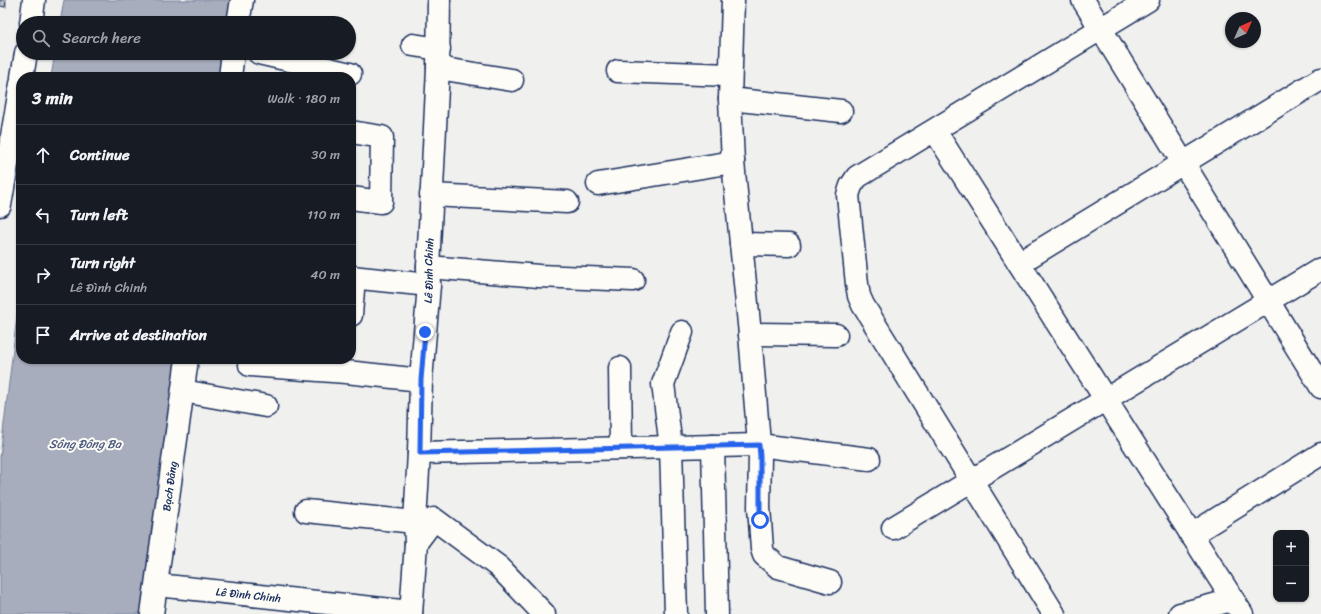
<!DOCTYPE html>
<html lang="en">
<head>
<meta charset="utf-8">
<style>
	:root { --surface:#171b24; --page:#242831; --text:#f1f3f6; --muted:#9ea1a6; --line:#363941 }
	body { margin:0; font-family:Sriracha,sans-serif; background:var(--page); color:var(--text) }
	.controls { position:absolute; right:12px; bottom:12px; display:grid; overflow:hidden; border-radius:8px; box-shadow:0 1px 3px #0004 }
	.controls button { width:36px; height:36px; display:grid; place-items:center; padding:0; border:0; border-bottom:1px solid var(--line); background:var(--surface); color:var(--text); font:20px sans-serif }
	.compass { position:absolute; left:1225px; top:12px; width:36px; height:36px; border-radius:50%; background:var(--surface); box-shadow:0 1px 3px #0004; rotate:45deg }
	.stop { position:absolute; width:12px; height:12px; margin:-9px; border:3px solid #2563eb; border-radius:50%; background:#fff }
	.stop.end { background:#2563eb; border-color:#fff; box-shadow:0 1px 4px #0008 }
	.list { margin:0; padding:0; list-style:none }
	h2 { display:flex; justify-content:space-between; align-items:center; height:52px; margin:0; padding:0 16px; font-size:17px }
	h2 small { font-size:13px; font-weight:400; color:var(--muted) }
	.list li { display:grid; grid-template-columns:26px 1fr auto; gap:12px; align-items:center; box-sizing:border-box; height:60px; padding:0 16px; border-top:1px solid var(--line) }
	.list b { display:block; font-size:15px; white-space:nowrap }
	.list p { margin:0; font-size:13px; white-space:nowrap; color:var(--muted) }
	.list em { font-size:13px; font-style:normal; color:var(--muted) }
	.icon { flex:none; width:22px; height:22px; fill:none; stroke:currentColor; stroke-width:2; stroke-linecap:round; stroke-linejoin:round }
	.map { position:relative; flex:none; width:1321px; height:614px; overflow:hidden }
	.search { position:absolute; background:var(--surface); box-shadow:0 1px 3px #0004; left:16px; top:16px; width:340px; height:44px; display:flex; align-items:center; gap:10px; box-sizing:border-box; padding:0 14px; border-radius:22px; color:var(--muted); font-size:15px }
	.panel { position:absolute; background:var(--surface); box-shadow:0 1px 3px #0004; left:16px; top:72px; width:340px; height:292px; border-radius:16px }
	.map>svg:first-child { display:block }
</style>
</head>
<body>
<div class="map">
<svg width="1321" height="614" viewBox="0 0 1321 614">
	<defs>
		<filter id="shadow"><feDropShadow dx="4.5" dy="2.5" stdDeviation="0" flood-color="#0004"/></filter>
	</defs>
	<rect width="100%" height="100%" fill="#f0f0ee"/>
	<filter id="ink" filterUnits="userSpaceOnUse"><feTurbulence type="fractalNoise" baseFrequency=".025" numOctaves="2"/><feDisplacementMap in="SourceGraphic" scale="8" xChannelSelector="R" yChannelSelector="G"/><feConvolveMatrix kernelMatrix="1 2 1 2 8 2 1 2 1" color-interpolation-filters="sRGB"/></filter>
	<g filter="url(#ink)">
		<!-- water -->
		<g fill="#a7adbd" stroke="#6f7b97">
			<path d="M 64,0 L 234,0 L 231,23 L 60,23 Z"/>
			<path d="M 55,53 L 226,53 L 223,77 L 51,77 Z"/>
			<path d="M 21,283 L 21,359 L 181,359 L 141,614 L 0,614 L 0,457 Z"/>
		</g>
		<!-- building -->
		<path fill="#bbc0ca" stroke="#1b2f5e" filter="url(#shadow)" d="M 0,0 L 6,0 L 5,7 L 0,6 Z"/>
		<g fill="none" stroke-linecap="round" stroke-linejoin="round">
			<!-- street casing -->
			<g stroke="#1b2f5e" stroke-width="25">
				<g id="street">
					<path d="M 733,0 L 730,99 L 733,162 L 750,334 L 760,456 L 759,507 L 762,549 L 764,555 L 778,567 L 830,582"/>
					<path d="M 1083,0 L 1321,387"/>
					<path d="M 413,45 L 439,49"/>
					<path d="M 259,53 L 350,74"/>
					<path d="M 438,68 L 512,80"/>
					<path d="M 618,71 L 730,75"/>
					<path d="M 730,99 L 841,111"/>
					<path d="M 935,131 L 1242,614"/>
					<path d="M 351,132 L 382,137 L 381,202 L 351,198"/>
					<path d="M 598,184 L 733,162"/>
					<path d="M 431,195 L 567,202"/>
					<path d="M 741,244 L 789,245"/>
					<path d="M 1019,263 L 1321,79"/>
					<path d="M 428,267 L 539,276 L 633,280"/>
					<path d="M 351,277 L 429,285"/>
					<path d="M 351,315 L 354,277"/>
					<path d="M 750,334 L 836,335"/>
					<path d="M 250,365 L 346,372 L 421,380"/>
					<path d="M 620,368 L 621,448"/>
					<path d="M 183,391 L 266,406"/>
					<path d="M 713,446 L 717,614"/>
					<path d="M 419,453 L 759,445 L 869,459"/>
					<path d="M 306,511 L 415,522"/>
					<path d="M 893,528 L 1321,269"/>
					<path d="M 1191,535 L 1321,454"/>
					<path d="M 416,543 L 434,519 L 499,567 L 544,614"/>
					<path id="s1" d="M 157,585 L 411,612"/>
					<path id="s2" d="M 411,614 L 416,543 L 415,522 L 419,453 L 421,380 L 429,285 L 428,267 L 438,68 L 439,0"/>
					<path d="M 676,614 L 671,447 L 663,384 L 682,332"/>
					<path d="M 1054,614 L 863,305 L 859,296 L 857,284 L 848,195 L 851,186 L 857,177 L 1148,0"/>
					<path d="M 1180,614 L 1232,600"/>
				</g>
			</g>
			<!-- secondary casing -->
			<g stroke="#1b2f5e" stroke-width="25">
				<g id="secondary">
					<path d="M 31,23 L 34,0"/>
					<path d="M 238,23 L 242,0"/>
					<path d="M 22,77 L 26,53"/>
					<path d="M 230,77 L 233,53"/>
					<path d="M 0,205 L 21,84"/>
					<path id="s3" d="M 152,614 L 187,359"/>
				</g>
			</g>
			<!-- street -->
			<use href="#street" stroke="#fdfcf7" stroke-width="22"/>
			<!-- secondary -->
			<use href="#secondary" stroke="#fdfcf7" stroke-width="22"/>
		</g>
	</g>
	<g fill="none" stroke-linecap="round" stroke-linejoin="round" filter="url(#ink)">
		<!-- route -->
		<path stroke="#2563eb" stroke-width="5" d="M 425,332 L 421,380 L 420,453 L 759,445 L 760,456 L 760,520"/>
	</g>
	<g text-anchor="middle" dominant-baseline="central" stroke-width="4" stroke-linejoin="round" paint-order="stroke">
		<!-- street labels -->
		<g font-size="11" fill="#1b2f5e" stroke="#fdfcf7">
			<text stroke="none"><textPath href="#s2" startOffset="344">Lê Đình Chinh</textPath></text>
			<text stroke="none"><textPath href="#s3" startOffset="129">Bạch Đằng</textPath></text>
			<text stroke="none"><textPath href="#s1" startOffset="92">Lê Đình Chinh</textPath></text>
		</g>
		<!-- water labels -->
		<g font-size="12" font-style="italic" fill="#4c5b7f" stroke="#fdfcf7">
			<text x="85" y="444">Sông Đông Ba</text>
		</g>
	</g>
</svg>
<div class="controls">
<button>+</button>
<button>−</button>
</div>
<svg class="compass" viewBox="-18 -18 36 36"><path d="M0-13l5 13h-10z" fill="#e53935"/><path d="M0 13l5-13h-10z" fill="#9ea1a6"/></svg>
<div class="stop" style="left:760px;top:520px"></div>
<div class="stop end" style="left:425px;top:332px"></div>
<div class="search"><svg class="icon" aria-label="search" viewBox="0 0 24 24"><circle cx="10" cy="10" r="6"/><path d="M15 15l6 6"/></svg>Search here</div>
<section class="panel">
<h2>3 min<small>Walk · 180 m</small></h2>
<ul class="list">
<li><svg class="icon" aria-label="ahead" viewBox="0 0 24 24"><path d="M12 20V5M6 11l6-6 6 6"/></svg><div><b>Continue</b></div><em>30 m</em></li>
<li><svg class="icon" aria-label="left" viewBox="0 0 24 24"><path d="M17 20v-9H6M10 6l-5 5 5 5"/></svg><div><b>Turn left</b></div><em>110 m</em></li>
<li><svg class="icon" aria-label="right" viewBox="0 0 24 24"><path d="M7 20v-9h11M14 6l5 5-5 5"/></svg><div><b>Turn right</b><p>Lê Đình Chinh</p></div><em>40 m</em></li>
<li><svg class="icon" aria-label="arrive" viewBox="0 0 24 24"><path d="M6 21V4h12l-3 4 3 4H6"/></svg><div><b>Arrive at destination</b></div></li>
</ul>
</section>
</div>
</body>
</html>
